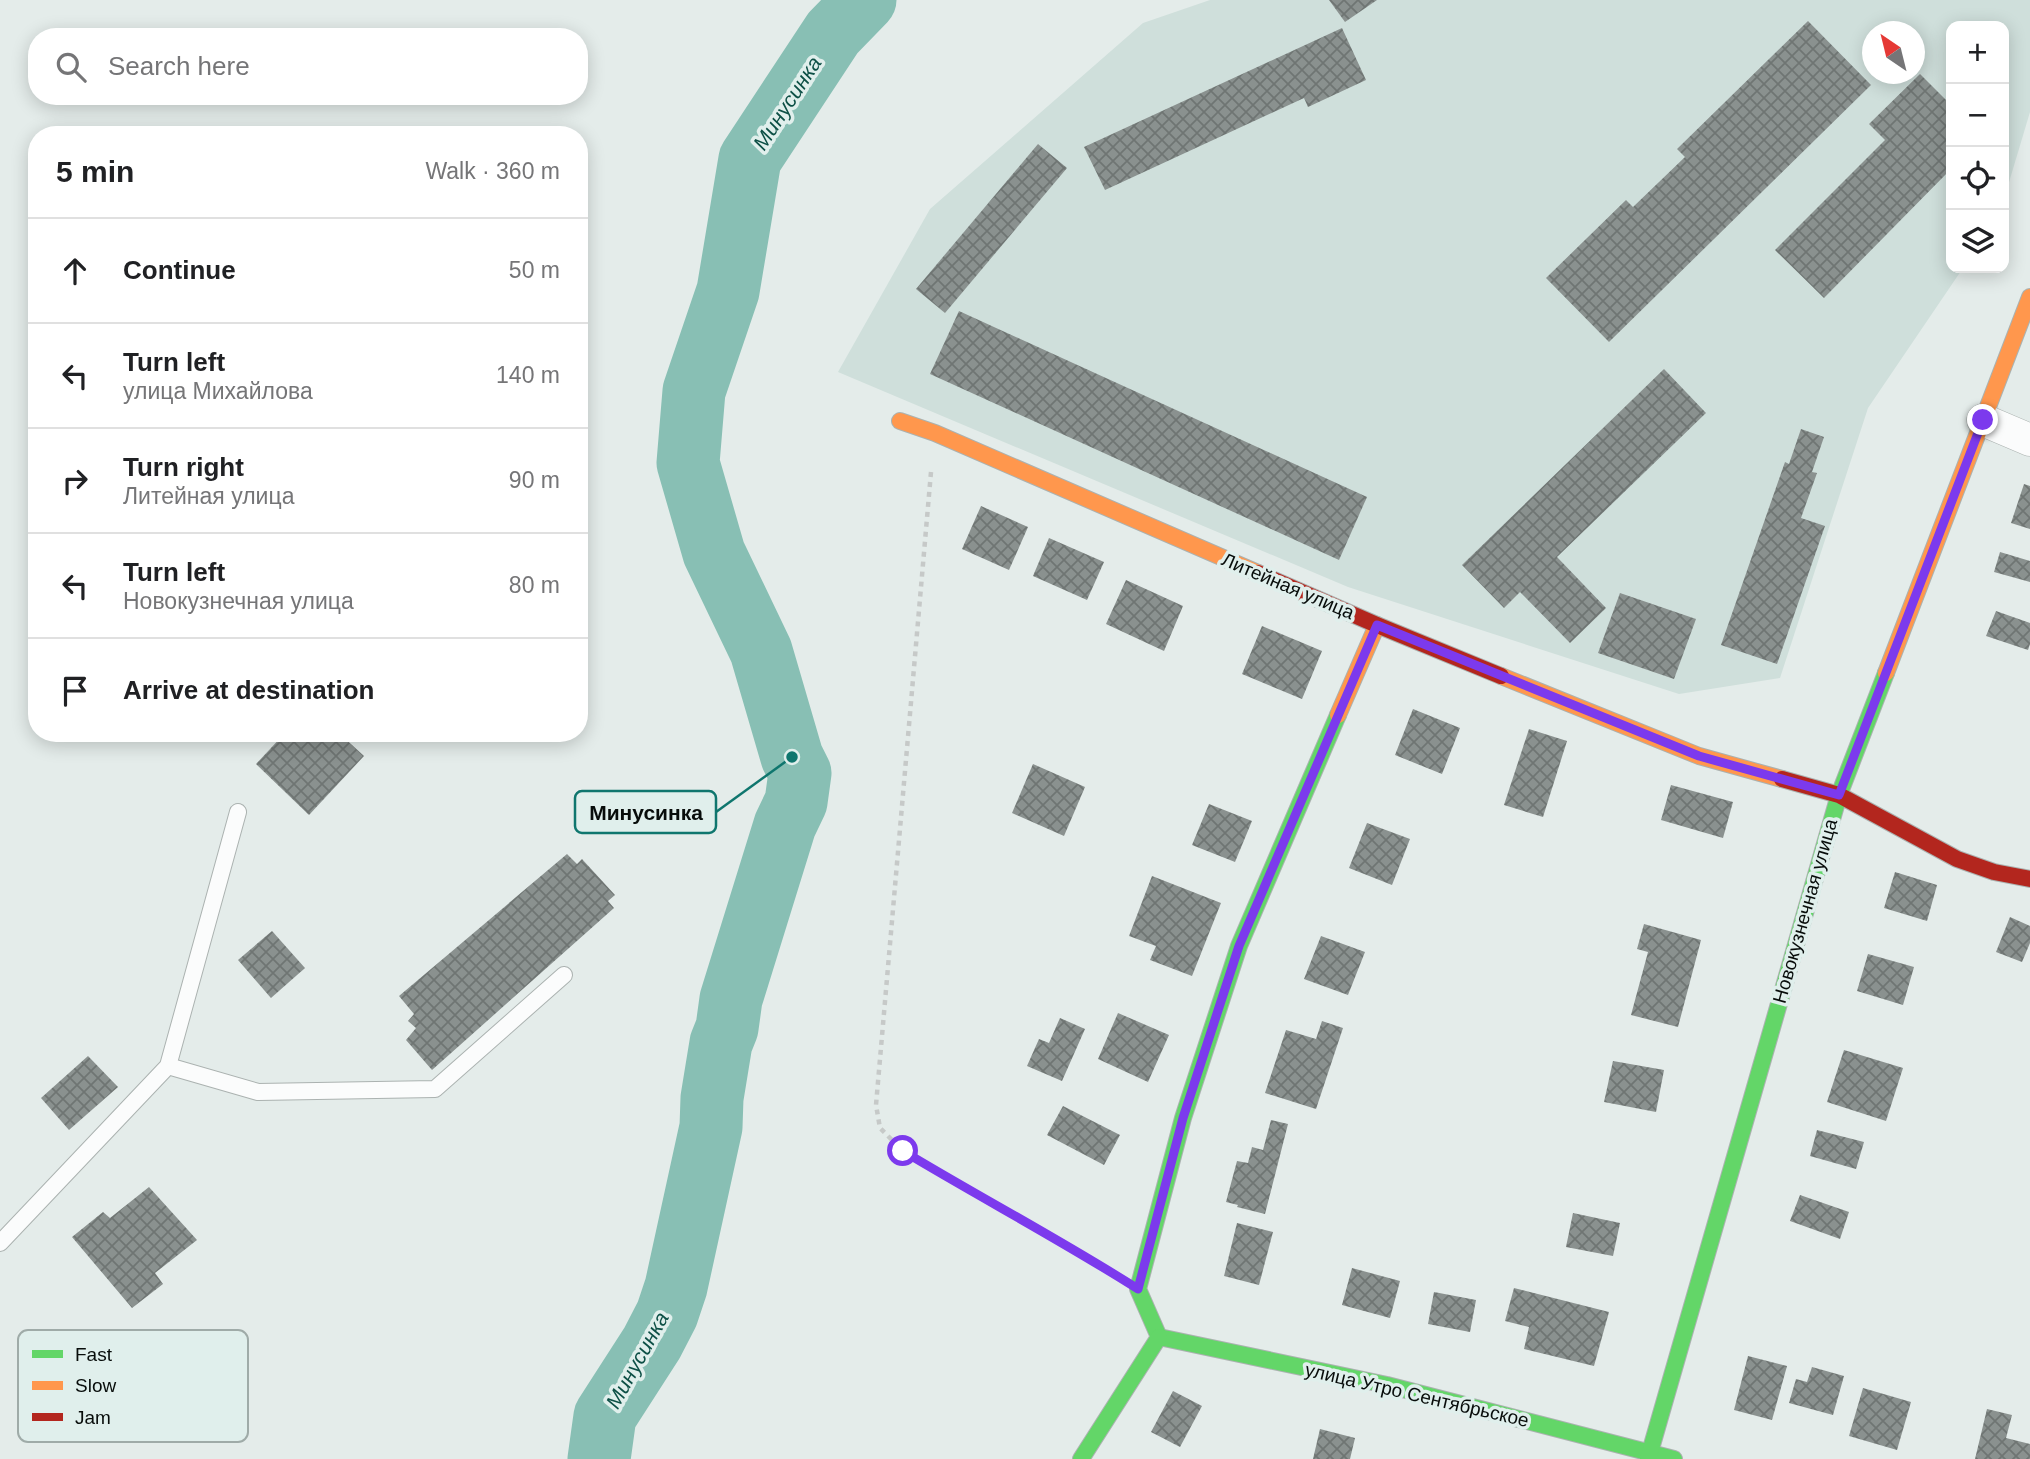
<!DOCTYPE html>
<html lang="en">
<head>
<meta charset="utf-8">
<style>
	:root { --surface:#fff; --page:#f2f2f2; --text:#202124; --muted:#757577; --line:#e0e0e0 }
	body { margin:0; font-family:Helvetica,sans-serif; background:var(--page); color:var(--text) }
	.controls { position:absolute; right:21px; top:21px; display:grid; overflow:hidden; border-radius:14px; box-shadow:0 4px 18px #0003 }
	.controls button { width:63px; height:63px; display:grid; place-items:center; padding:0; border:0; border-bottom:2px solid var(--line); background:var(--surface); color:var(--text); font:35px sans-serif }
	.compass { position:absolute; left:1862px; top:21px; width:63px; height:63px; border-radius:50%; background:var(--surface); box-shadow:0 4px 18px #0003; rotate:325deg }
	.stop { position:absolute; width:21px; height:21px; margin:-16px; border:5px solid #7c3aed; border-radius:50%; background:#fff }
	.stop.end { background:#7c3aed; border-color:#fff; box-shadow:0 2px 7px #0008 }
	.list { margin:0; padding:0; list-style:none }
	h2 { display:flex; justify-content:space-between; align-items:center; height:91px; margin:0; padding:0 28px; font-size:30px }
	h2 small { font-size:23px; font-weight:400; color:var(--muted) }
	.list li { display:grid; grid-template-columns:46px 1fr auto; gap:21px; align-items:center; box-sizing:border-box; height:105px; padding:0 28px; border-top:2px solid var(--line) }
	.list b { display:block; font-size:26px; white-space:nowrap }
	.list p { margin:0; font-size:23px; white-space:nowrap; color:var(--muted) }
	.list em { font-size:23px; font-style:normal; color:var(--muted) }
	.icon { flex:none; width:38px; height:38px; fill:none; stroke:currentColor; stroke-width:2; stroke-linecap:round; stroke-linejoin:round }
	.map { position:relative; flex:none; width:2030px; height:1459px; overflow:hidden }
	.search { position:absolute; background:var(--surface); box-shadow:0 4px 18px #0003; left:28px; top:28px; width:560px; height:77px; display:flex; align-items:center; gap:18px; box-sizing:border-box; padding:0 24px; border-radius:28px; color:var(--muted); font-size:26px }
	.panel { position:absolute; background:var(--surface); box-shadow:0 4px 18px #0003; left:28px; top:126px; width:560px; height:616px; border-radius:28px }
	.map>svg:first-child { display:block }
</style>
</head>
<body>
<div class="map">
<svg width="2030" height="1459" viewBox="0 0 2030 1459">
	<defs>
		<pattern id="building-cross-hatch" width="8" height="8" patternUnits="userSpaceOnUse" patternTransform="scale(1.75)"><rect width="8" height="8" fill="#8a918f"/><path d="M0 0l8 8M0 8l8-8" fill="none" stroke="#6f7573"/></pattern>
	</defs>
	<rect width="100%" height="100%" fill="#e4ecea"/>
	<!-- built -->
	<path fill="#cfdfdb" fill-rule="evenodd" d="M 1210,0 L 2030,0 L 2030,112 L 2004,199 L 2004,26 L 1951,26 L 1951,268 L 1963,268 L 1868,408 L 1780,678 L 1679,694 L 1348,587 L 838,372 L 930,209 L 1143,23 ZM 1872,32 L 1914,32 L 1914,74 L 1872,74 Z"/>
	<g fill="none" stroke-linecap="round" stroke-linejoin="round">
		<!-- river -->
		<path stroke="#88bfb4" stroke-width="63" d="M 599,1459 L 605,1416 L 652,1343 L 667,1314 L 676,1287 L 711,1127 L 712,1098 L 721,1043 L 727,1028 L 731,999 L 785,825 L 796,802 L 800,773 L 792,757 L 761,651 L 714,553 L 688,463 L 694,391 L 728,291 L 750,159 L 833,33 L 865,0"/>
	</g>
	<!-- building -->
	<g fill="url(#building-cross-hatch)">
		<path d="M 1329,0 L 1377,0 L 1345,22 Z"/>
		<path d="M 1808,21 L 1871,85 L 1609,342 L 1546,278 L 1626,200 L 1633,207 L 1685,157 L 1677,149 Z"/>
		<path d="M 1342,28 L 1366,80 L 1308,107 L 1304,98 L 1105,190 L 1084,147 Z"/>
		<path d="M 1920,74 L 1951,105 L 1951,169 L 1824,298 L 1775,250 L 1885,140 L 1869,124 Z"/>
		<path d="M 1038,144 L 1067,168 L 945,313 L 916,289 Z"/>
		<path d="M 959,311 L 1367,497 L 1339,560 L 930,374 Z"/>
		<path d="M 1664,369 L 1706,413 L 1557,557 L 1606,608 L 1570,643 L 1520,592 L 1504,608 L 1462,565 Z"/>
		<path d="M 1801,429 L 1824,437 L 1812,472 L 1817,473 L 1801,518 L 1825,526 L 1777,664 L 1721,645 L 1785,462 L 1789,464 Z"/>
		<path d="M 2024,484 L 2030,486 L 2030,529 L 2011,523 Z"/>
		<path d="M 981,506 L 1028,527 L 1009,570 L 962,549 Z"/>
		<path d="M 1049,538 L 1104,562 L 1087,600 L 1033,576 Z"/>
		<path d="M 2000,552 L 2030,561 L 2030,582 L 1994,572 Z"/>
		<path d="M 1126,580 L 1183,606 L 1164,651 L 1106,624 Z"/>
		<path d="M 1620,593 L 1696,619 L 1674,679 L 1598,653 Z"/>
		<path d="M 1996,611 L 2030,623 L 2030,644 L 2028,650 L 1986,636 Z"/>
		<path d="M 1262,626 L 1322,651 L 1302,699 L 1242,674 Z"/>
		<path d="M 1413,709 L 1460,728 L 1442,774 L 1395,755 Z"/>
		<path d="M 1529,729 L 1567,741 L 1543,817 L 1504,805 Z"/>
		<path d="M 285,733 L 339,733 L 364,756 L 309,815 L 256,764 Z"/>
		<path d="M 1033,764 L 1085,787 L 1064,836 L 1012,813 Z"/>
		<path d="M 1671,785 L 1733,802 L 1723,838 L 1661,820 Z"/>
		<path d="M 1209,804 L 1252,821 L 1235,862 L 1192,845 Z"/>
		<path d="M 1367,823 L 1410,839 L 1392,885 L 1349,868 Z"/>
		<path d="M 567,854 L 577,864 L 582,859 L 615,895 L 608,901 L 614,908 L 432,1070 L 406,1040 L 416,1028 L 408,1021 L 414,1014 L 399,996 Z"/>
		<path d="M 1895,872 L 1937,885 L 1927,921 L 1884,908 Z"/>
		<path d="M 1152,876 L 1221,903 L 1192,976 L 1150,960 L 1156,946 L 1129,936 Z"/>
		<path d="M 2010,917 L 2030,926 L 2030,943 L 2022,962 L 1996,952 Z"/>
		<path d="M 1644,924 L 1701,940 L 1678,1027 L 1631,1015 L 1648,952 L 1637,949 Z"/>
		<path d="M 272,931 L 305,968 L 271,998 L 238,960 Z"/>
		<path d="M 1321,936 L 1365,952 L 1348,995 L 1304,979 Z"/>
		<path d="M 1868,954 L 1914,967 L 1903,1005 L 1857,991 Z"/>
		<path d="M 1118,1013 L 1169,1035 L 1148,1082 L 1098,1059 Z"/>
		<path d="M 1060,1018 L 1085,1029 L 1062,1081 L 1027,1066 L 1039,1039 L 1049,1043 Z"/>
		<path d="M 1322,1021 L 1343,1028 L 1316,1109 L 1265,1093 L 1286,1030 L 1316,1039 Z"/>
		<path d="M 1844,1050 L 1903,1068 L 1886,1121 L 1827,1102 Z"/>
		<path d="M 88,1056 L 118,1087 L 69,1130 L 41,1098 Z"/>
		<path d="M 1613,1061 L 1664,1070 L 1656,1112 L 1604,1102 Z"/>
		<path d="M 1063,1106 L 1120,1135 L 1104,1165 L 1047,1135 Z"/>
		<path d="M 1271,1120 L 1288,1124 L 1265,1214 L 1237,1207 L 1238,1205 L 1226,1202 L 1237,1161 L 1248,1163 L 1252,1147 L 1263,1150 Z"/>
		<path d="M 1817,1130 L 1864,1142 L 1856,1169 L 1810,1156 Z"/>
		<path d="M 149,1187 L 197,1240 L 155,1273 L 163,1284 L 132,1308 L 72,1237 L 103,1212 L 110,1218 Z"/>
		<path d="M 1800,1195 L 1849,1212 L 1840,1239 L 1790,1221 Z"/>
		<path d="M 1573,1213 L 1620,1223 L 1613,1256 L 1566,1247 Z"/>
		<path d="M 1237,1223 L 1273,1232 L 1259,1285 L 1224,1276 Z"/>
		<path d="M 1352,1268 L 1400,1281 L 1390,1318 L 1342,1305 Z"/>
		<path d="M 1514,1288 L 1609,1312 L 1594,1366 L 1524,1349 L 1529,1327 L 1505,1321 Z"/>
		<path d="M 1434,1292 L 1476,1300 L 1470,1332 L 1428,1324 Z"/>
		<path d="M 1748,1356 L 1787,1366 L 1772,1420 L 1734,1410 Z"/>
		<path d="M 1812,1367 L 1844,1376 L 1833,1415 L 1789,1403 L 1796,1379 L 1807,1382 Z"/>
		<path d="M 1863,1388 L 1911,1402 L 1897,1450 L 1849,1436 Z"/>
		<path d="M 1173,1391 L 1202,1406 L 1180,1447 L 1151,1432 Z"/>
		<path d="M 1987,1409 L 2012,1415 L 2006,1438 L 2030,1444 L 2030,1459 L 1975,1459 Z"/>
		<path d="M 1320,1429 L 1355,1438 L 1350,1459 L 1313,1459 Z"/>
	</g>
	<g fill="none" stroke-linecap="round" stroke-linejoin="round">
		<!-- lane casing -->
		<g stroke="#abb2b0" stroke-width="18">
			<g id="lane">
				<path d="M 168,1066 L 258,1092 L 435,1089 L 564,975"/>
				<path d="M 0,1243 L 168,1066 L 238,812"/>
			</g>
		</g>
		<!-- street casing -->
		<g stroke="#abb2b0" stroke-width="33">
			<path id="street" d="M 1983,420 L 2030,440"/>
		</g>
		<!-- fast casing -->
		<g stroke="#abb2b0" stroke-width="18">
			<g id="fast">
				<path d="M 1159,1337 L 1138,1289 L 1183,1118 L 1239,946 L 1338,715"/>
				<path d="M 1159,1337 L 1387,1385 L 1674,1459"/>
				<path d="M 1081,1459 L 1159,1337"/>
				<path d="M 1648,1459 L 1839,795 L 1886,673"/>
			</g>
		</g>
		<!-- slow casing -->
		<g stroke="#abb2b0" stroke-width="18">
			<g id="slow">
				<path d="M 900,421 L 935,433 L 1258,573"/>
				<path d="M 1886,673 L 2030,297"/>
				<path d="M 1501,676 L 1699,756 L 1782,779"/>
				<path d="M 1338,715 L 1377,625"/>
			</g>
		</g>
		<!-- jam casing -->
		<g stroke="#abb2b0" stroke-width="18">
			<g id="jam">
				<path d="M 1258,573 L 1377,625 L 1501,676"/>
				<path d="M 1782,779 L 1839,795 L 1957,859 L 1994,872 L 2030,879"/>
			</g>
		</g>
		<!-- path -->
		<path stroke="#c6c9c8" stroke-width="4.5" stroke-dasharray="5 5" stroke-linecap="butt" d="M 931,472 L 876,1105 L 880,1128 L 903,1151 L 982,1199 L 1106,1269"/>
		<!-- lane -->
		<use href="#lane" stroke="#fbfcfc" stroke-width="16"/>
		<!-- street -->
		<use href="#street" stroke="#fbfcfc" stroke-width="32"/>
		<!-- fast -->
		<use href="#fast" stroke="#63d668" stroke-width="16"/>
		<!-- slow -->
		<use href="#slow" stroke="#ff974d" stroke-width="16"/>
		<!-- jam -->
		<use href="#jam" stroke="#b3261e" stroke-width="16"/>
	</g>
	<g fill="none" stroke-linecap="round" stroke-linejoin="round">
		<!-- route -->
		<path stroke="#7c3aed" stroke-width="9" d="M 903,1151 C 981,1198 1061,1240 1138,1289 L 1183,1118 L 1239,946 L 1377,625 L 1699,756 L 1839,795 L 1983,420"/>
	</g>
	<g text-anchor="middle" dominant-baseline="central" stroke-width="7" stroke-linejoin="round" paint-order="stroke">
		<!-- street labels -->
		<g font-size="19" fill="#080d0b" stroke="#e0efec">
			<text transform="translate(1288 586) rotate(23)">Литейная улица</text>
			<text transform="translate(1805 911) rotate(-74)">Новокузнечная улица</text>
			<text transform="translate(1417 1395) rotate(13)">улица Утро Сентябрьское</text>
		</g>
		<!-- water labels -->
		<g font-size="21" font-style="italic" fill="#0d5046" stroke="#e0efec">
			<text transform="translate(787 103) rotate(-57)">Минусинка</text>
			<text transform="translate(637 1360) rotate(-61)">Минусинка</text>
		</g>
	</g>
	<!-- legend -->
	<rect x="18" y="1330" width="230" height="112" rx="10" fill="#e0efec" stroke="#9faba8" stroke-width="2"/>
	<rect x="32" y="1350" width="31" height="8" fill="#63d668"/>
	<rect x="32" y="1381" width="31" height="9" fill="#ff974d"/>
	<rect x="32" y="1413" width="31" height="8" fill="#b3261e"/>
	<g font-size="19" fill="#080d0b">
		<text x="75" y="1361">Fast</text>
		<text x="75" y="1392">Slow</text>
		<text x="75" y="1424">Jam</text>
	</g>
	<!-- callouts -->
	<path fill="none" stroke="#0f766e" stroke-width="2.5" d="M792 757L716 812"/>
	<circle fill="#0f766e" stroke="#e0efec" stroke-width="2.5" cx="792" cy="757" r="7"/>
	<rect fill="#e0efec" stroke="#0f766e" stroke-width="2.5" x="575" y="791" width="141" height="42" rx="7"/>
	<g font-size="21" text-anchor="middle" font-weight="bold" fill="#080d0b">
		<text x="646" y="820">Минусинка</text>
	</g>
</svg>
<div class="controls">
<button>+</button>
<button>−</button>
<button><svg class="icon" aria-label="locate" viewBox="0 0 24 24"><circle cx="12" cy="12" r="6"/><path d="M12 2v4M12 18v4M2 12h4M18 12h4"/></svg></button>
<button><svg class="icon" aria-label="layers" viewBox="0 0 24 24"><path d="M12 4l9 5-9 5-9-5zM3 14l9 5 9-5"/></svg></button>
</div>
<svg class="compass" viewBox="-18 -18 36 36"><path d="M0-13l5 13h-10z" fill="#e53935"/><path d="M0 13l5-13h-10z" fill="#757577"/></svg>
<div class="stop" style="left:903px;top:1151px"></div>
<div class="stop end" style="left:1983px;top:420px"></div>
<div class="search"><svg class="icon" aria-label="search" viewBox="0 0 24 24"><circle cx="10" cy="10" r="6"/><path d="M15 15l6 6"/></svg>Search here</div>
<section class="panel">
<h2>5 min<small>Walk · 360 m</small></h2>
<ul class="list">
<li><svg class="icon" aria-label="ahead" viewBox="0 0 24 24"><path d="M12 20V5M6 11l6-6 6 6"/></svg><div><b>Continue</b></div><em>50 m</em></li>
<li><svg class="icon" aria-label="left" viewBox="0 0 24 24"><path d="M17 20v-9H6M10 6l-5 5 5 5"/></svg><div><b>Turn left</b><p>улица Михайлова</p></div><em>140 m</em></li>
<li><svg class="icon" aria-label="right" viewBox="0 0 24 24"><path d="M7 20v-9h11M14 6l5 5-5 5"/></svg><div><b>Turn right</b><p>Литейная улица</p></div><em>90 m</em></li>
<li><svg class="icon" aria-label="left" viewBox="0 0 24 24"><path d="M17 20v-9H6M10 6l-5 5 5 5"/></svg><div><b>Turn left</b><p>Новокузнечная улица</p></div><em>80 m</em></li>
<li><svg class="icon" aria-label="arrive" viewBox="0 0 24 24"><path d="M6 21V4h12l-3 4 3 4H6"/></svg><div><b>Arrive at destination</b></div></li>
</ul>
</section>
</div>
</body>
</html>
